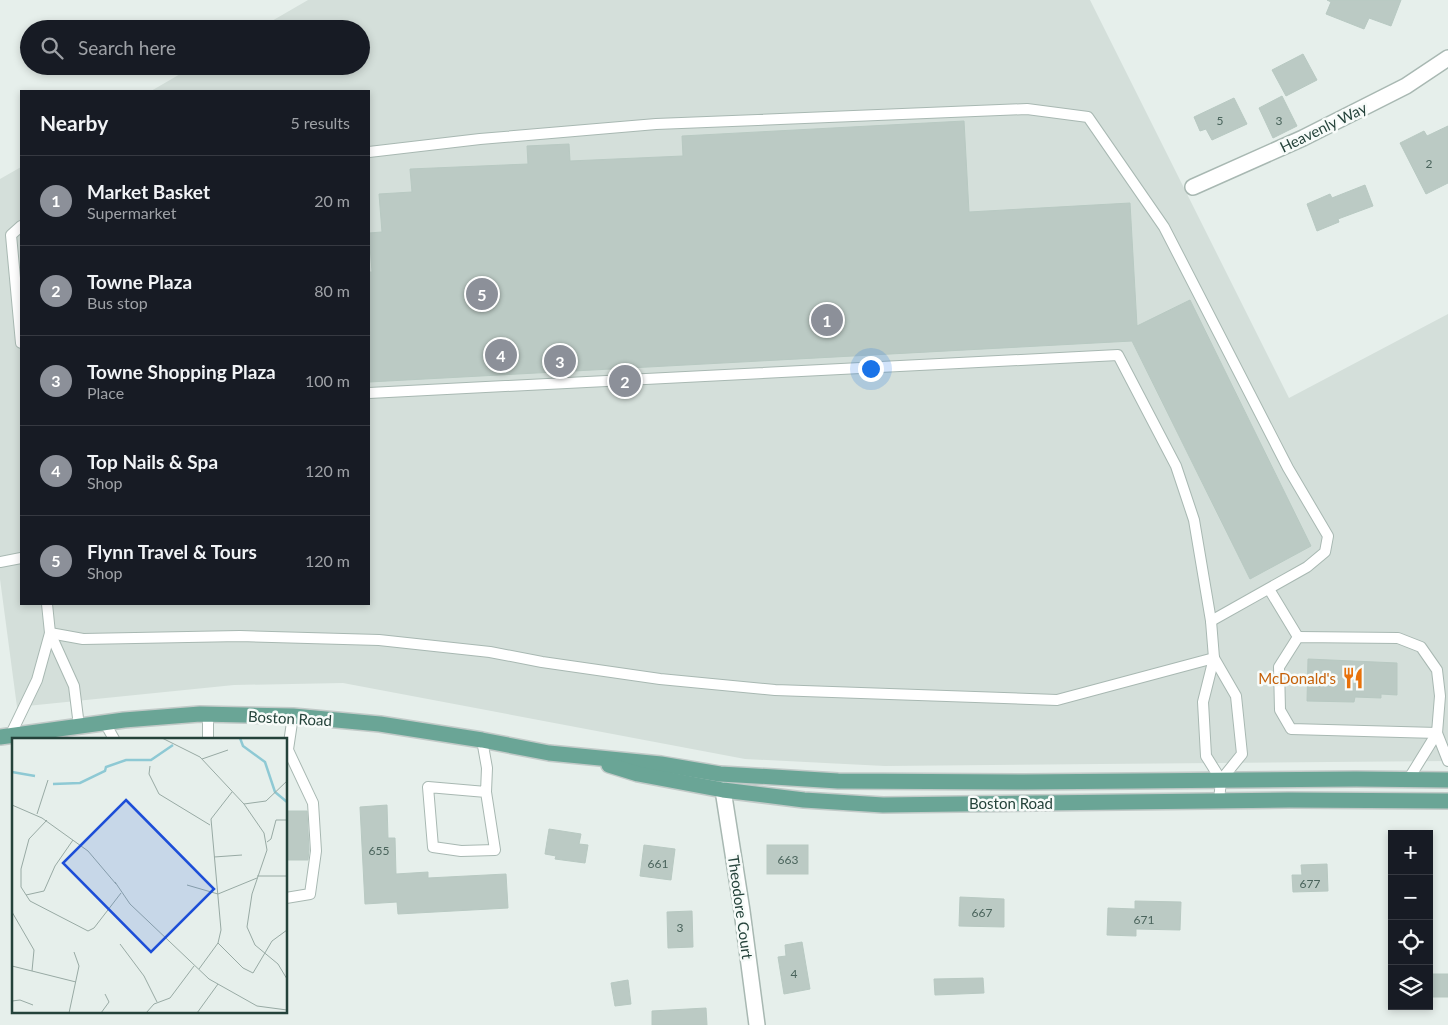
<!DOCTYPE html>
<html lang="en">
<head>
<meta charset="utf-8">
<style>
	:root { --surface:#171b24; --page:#20242c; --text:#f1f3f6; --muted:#9ea1a6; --line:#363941; --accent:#8c9099 }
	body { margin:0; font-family:Lato,sans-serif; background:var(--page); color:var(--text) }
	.controls { position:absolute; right:15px; bottom:15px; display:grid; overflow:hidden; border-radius:0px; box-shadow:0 2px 8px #0003 }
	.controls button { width:45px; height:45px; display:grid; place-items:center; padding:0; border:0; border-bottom:1px solid var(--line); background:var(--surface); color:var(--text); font:25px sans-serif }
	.you { position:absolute; left:870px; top:368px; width:18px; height:18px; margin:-12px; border:4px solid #fff; border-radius:50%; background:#1a73e8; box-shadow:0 0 0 8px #1a73e833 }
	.badge { display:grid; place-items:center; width:32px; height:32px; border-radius:50%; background:var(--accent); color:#fff; font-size:16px; font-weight:700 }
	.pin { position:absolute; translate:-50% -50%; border:2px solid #fff; box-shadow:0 1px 5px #0006 }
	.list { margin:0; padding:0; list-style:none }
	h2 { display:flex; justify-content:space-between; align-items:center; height:65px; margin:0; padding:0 20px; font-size:21px }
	h2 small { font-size:16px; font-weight:400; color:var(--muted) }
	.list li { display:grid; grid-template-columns:32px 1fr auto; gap:15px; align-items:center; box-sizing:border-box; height:90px; padding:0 20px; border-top:1px solid var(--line) }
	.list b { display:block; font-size:19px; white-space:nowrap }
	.list p { margin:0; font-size:16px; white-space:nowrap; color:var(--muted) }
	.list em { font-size:16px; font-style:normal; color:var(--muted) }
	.icon { flex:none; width:28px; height:28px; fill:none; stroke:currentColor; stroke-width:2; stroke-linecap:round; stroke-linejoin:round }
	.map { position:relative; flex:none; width:1448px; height:1025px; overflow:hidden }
	.search { position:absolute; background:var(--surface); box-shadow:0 2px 8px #0003; left:20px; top:20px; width:350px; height:55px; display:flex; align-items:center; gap:12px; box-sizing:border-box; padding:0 18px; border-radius:28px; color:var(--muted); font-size:19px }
	.panel { position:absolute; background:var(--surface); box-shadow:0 2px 8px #0003; left:20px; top:90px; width:350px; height:515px; border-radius:0px }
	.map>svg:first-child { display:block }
</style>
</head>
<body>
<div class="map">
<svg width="1448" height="1025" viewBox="0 0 1448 1025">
	<rect width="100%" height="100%" fill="#e6efeb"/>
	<!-- built -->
	<path fill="#d4dfda" d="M 308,0 L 1090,0 L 1289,398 L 1448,314 L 1448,761 L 885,766 L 745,759 L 343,683 L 234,685 L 17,707 L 0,579 L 0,179 L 21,167 L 21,604 L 369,604 L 369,91 L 151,91 L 194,66 L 361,66 L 361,29 L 258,29 Z"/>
	<!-- building -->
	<g fill="#bbcac4" stroke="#b8c9c2">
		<path d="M 1327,0 L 1401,0 L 1391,26 L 1369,18 L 1364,29 L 1326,14 L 1331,2 Z"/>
		<path d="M 1303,54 L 1317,80 L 1286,96 L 1272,70 Z"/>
		<path d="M 1282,96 L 1297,126 L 1273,138 L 1259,108 Z"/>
		<path d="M 1234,98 L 1247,124 L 1212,140 L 1206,129 L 1200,131 L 1194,117 Z"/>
		<path d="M 964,121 L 969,212 L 1130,203 L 1137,326 L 1190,300 L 1311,546 L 1250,579 L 1132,341 L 369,382 L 369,272 L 372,272 L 369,233 L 382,232 L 379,194 L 412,192 L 410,169 L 528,164 L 527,146 L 569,144 L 570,161 L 683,156 L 682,136 Z"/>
		<path d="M 1448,126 L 1448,183 L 1426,194 L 1400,143 L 1424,131 L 1427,136 Z"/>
		<path d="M 1365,185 L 1373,206 L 1338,219 L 1339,222 L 1317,231 L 1307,204 L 1330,194 L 1332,198 Z"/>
		<path d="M 1308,659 L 1397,663 L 1397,695 L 1381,694 L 1381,698 L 1355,697 L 1354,702 L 1307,701 Z"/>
		<path d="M 387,805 L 388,838 L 395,838 L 396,874 L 428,872 L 428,878 L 506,874 L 508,908 L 398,914 L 397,902 L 365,904 L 360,807 Z"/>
		<path d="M 286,811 L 307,811 L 309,850 L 308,860 L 286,860 Z"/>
		<path d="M 549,829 L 581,834 L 579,844 L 588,845 L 585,863 L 555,859 L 556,856 L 545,854 Z"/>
		<path d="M 644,845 L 675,849 L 671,880 L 640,876 Z"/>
		<rect x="767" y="845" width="41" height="29"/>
		<path d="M 1327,864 L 1328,891 L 1293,892 L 1292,875 L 1302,875 L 1301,865 Z"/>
		<path d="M 960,897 L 1004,899 L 1004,927 L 959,926 Z"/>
		<path d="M 1135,901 L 1181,902 L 1180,930 L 1136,929 L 1136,936 L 1107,935 L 1108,908 L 1135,909 Z"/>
		<path d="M 692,911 L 693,947 L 668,948 L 667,912 Z"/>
		<path d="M 802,942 L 810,989 L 784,994 L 778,957 L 786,956 L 785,945 Z"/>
		<rect x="1429" y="974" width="19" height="23"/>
		<path d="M 983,978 L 984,993 L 935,995 L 934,979 Z"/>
		<path d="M 628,980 L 631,1004 L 615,1006 L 611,983 Z"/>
		<path d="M 706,1008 L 707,1025 L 652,1025 L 652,1011 Z"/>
	</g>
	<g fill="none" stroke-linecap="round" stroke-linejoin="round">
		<!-- lane casing -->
		<g stroke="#a8b8b2" stroke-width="12">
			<g id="lane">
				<path d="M 369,152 L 480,139 L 656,124 L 1027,109 L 1088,117 L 1164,227 L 1288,468 L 1328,536 L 1325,552 L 1307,567 L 1211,621"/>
				<path d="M 21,226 L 11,235 L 21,343"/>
				<path d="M 369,393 L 1118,355 L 1176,466 L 1194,520 L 1211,621 L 1214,658 L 1203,702 L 1206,756 L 1221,780"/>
				<path d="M 0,562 L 21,558"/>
				<path d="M 1269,589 L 1298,637"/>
				<path d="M 47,604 L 50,633 L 74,686 L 79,726"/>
				<path d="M 50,633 L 83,639 L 240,636 L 379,640 L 490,652 L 542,662 L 660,679 L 775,690 L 1057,700 L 1214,658"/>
				<path d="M 1298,637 L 1398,638 L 1421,647 L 1437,670 L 1440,696 L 1437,733 L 1291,729 L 1280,710 L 1279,667 Z"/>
				<path d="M 1214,658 L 1236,696 L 1242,754 L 1221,780 L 1219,801"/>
				<path d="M 208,714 L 208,739"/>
				<path d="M 105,723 L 114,739"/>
				<path d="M 10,736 L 37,680 L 50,633"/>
				<path d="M 482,740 L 487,768 L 486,792 L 428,787 L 433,847 L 461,851 L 495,850 L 486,792"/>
				<path d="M 286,750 L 288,750 L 313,803 L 316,851 L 310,894 L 286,898"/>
				<path d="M 287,756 L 293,716"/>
				<path d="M 1408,780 L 1437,733 L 1448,761"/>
			</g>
		</g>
		<!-- street casing -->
		<g stroke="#a8b8b2" stroke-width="18">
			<g id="street">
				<path d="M 1193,187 L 1303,138 L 1406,86 L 1448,58"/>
				<path d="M 723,790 L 742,911 L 757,1025"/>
			</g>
		</g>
		<!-- primary casing -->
		<g stroke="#c2cac8" stroke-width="18">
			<g id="primary">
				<path d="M 0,737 L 124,720 L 200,714 L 293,716 L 380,724 L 482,740 L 549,753 L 661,764 L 720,774 L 774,777 L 838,781 L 1024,782 L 1356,779 L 1448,780"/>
				<path d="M 609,765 L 638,774 L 723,790 L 804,800 L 883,805 L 1289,800 L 1448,801"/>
			</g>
		</g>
		<!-- lane -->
		<use href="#lane" stroke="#fff" stroke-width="10"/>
		<!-- street -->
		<use href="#street" stroke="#fff" stroke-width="15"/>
		<!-- primary -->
		<use href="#primary" stroke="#6aa596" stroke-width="15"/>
	</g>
	<!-- icons -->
	<defs>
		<g id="restaurant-bare" transform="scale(1.725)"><path d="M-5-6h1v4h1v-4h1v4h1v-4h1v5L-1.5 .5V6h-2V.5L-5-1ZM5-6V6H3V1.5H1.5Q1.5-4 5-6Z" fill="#e8710a" stroke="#f7fbf9" stroke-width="2.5" paint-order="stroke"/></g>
	</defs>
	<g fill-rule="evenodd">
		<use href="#restaurant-bare" x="1353" y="678"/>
	</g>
	<g text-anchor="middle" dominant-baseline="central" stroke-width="5" stroke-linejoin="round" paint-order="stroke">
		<!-- number labels -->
		<g font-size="12" fill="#4a645c">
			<text x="1220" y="120">5</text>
			<text x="1279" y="120">3</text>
			<text x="1429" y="163">2</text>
			<text x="379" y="850">655</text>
			<text x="788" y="859">663</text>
			<text x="658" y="863">661</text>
			<text x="1310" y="883">677</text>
			<text x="982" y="912">667</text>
			<text x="1144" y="919">671</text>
			<text x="680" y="927">3</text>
			<text x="794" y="973">4</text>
		</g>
		<!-- street labels -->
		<g font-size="15" fill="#24423a" stroke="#f7fbf9">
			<text transform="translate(1323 127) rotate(-26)">Heavenly Way</text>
			<text transform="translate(290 718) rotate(3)">Boston Road</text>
			<text x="1011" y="803">Boston Road</text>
			<text transform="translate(741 907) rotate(82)">Theodore Court</text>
		</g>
		<!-- food labels -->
		<g font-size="15" fill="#c56008" stroke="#f7fbf9" text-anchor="end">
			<text x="1336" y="678">McDonald's</text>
		</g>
	</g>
	<!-- overview -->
	<g transform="translate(12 738)">
		<rect width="275" height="275" fill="#e6efeb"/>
		<path fill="none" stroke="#8ec9d4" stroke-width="2.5" d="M 228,0 L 231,8 L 253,24 L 263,54 L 275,64M 0,34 L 23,38M 41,46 L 68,45 L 93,33 L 94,29 L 114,22 L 139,22 L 161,7"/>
		<path fill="none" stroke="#98aaa4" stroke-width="1" d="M 150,0 L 188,19 L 232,66 L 252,95 L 255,112 L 240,156 L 235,189 L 243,207 L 266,226 L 275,241M 190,21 L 216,12M 138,28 L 137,36 L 147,56 L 198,87M 232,66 L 254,63 L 275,43M 0,67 L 30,80 L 76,113 L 104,146M 25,76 L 36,42M 35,82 L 17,101 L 9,131 L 9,149 L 18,163 L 76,193 L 82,190 L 109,155M 255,104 L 259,101 L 264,82 L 275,82M 202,119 L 230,117M 245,138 L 275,138M 103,144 L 118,166 L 197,241 L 245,268 L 275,272M 175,147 L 206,156 L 245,140M 14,157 L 32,153 L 43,128 L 61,102M 0,174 L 22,212 L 20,233M 206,205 L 231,230 L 241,235 L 260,203 L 275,192M 108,206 L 132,238 L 145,264M 0,228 L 64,244M 187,231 L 206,205 L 209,192 L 199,81 L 220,54M 0,263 L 8,262 L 21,267M 57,275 L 67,228 L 62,214M 89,275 L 97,264 L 93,256M 134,275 L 142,266 L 158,260 L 182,228M 185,275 L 206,246"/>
		<path fill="#1d4ed8" fill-opacity="0.15" stroke="#1d4ed8" stroke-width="2.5" d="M 114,62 L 202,151 L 139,214 L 51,125 Z"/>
		<rect width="275" height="275" fill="none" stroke="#24423a" stroke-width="2.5"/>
	</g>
</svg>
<div class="controls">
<button>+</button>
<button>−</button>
<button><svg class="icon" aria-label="locate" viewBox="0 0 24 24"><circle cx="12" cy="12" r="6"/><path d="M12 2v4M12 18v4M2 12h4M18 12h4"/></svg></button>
<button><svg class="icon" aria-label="layers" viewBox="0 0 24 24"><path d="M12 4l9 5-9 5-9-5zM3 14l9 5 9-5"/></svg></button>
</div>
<div class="you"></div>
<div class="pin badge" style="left:827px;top:320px">1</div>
<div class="pin badge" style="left:625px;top:381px">2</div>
<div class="pin badge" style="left:560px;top:361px">3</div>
<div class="pin badge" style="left:501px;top:355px">4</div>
<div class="pin badge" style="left:482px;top:294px">5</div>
<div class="search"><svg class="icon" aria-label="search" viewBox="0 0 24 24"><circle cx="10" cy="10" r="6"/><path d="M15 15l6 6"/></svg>Search here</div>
<section class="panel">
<h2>Nearby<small>5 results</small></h2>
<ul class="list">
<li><span class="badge">1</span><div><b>Market Basket</b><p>Supermarket</p></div><em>20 m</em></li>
<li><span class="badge">2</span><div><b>Towne Plaza</b><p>Bus stop</p></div><em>80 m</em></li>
<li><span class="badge">3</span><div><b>Towne Shopping Plaza</b><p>Place</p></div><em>100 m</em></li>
<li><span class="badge">4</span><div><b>Top Nails &amp; Spa</b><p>Shop</p></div><em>120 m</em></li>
<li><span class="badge">5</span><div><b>Flynn Travel &amp; Tours</b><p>Shop</p></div><em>120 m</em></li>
</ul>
</section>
</div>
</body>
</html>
